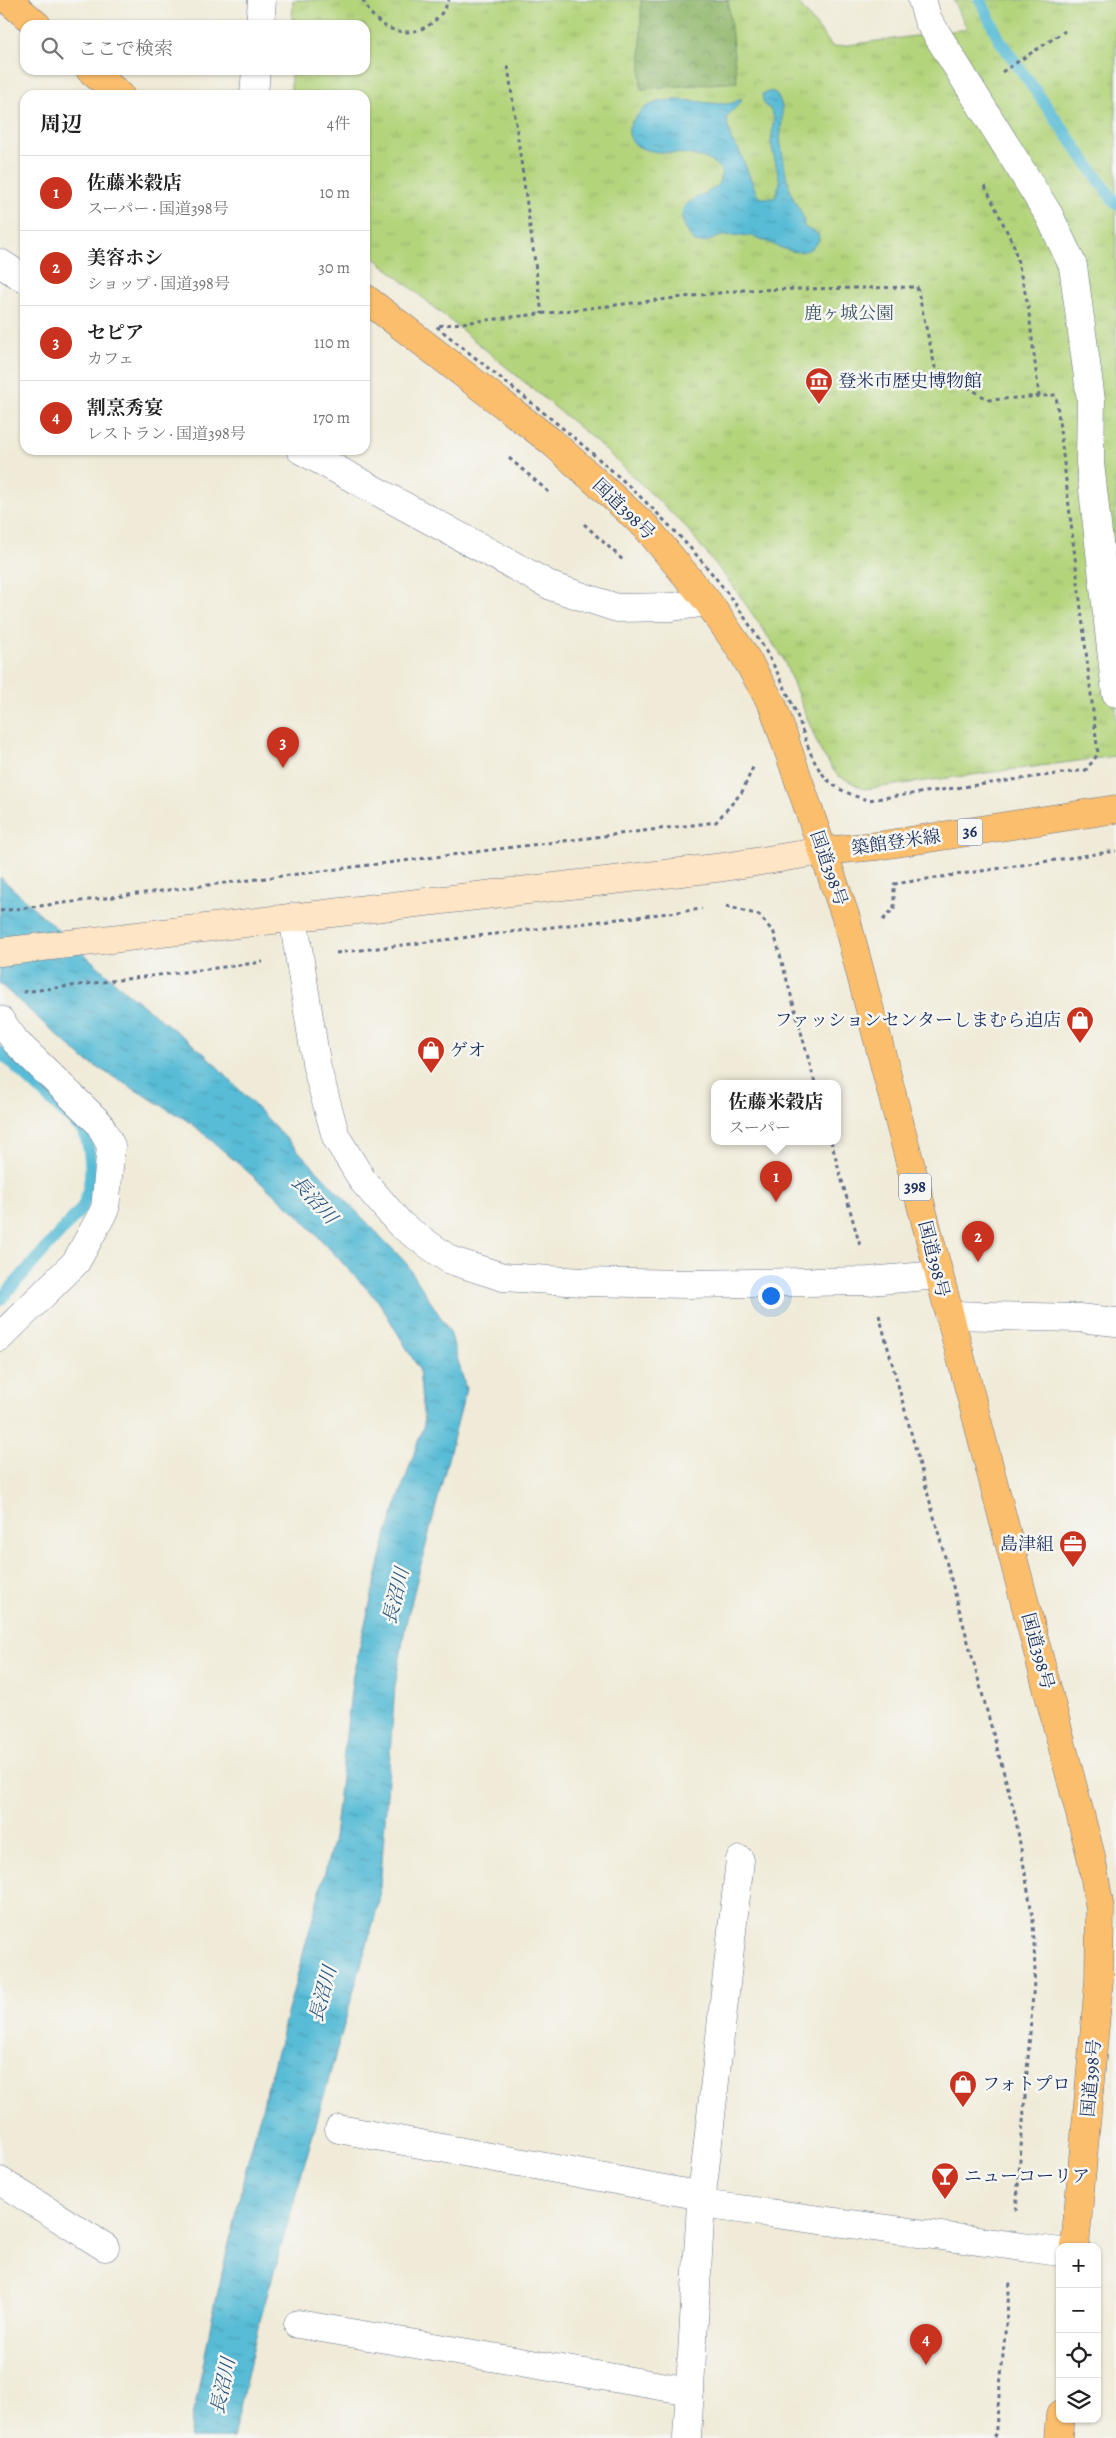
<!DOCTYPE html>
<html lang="ja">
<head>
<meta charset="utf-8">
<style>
	:root { --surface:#fff; --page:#f6f6f6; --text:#222; --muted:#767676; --line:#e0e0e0; --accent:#c8321e }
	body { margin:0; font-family:Alegreya,"Noto Serif JP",serif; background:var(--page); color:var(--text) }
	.controls { position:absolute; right:15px; bottom:15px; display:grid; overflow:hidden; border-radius:10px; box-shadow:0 1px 4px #0004 }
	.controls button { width:45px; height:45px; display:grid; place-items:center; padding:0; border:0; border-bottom:1px solid var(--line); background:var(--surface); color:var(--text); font:25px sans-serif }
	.you { position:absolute; left:770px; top:1295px; width:18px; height:18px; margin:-12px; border:4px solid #fff; border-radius:50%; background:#1a73e8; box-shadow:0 0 0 8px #1a73e833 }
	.badge { display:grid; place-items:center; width:32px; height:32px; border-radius:50%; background:var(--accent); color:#fff; font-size:16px; font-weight:700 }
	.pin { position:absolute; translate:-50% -41px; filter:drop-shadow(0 1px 2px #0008) }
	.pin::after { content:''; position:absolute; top:26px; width:18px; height:15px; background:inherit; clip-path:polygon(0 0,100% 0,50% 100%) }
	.popup { position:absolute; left:711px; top:1080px; width:130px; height:65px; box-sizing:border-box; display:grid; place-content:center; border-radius:10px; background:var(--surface); filter:drop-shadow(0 1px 4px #0005); font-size:16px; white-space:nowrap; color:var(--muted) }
	.popup b { font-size:19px; color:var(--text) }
	.popup::after { content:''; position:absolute; left:50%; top:100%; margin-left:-10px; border:10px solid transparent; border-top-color:var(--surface) }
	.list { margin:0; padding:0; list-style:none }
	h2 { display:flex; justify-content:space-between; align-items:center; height:65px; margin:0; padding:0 20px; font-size:21px }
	h2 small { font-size:16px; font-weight:400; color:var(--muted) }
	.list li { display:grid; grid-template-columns:32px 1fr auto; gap:15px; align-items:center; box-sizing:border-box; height:75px; padding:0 20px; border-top:1px solid var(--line) }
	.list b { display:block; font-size:19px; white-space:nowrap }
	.list p { margin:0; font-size:16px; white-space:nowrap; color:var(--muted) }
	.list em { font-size:16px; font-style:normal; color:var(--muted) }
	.icon { flex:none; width:28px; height:28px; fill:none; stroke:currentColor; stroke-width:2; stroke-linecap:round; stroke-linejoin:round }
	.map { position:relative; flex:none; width:1116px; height:2438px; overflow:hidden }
	.search { position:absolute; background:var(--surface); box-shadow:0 1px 4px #0004; left:20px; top:20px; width:350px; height:55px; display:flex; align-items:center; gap:12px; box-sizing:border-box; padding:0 18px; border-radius:15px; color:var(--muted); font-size:19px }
	.panel { position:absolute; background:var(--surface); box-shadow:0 1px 4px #0004; left:20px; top:90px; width:350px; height:365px; border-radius:15px }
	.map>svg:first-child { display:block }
</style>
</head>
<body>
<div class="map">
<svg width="1116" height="2438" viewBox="0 0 1116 2438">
	<defs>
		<pattern id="grass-tufts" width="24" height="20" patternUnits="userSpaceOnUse" patternTransform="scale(1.25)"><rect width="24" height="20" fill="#b4d47b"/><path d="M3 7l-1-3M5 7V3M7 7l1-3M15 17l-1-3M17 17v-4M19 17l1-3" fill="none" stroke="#9ab66d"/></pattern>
		<pattern id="forest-crowns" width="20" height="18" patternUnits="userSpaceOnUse" patternTransform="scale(1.25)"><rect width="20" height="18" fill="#8fb66b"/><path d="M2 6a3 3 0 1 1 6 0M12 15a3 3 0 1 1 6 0" fill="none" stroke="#74945b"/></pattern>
		<pattern id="water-ripples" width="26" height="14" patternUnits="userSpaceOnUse" patternTransform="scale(1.25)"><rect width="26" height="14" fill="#58bcd6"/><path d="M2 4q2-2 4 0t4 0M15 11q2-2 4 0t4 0" fill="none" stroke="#4899b1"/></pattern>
	</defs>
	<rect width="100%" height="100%" fill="#f6f6f2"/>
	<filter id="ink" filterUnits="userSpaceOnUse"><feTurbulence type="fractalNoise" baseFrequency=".02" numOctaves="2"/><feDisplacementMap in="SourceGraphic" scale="10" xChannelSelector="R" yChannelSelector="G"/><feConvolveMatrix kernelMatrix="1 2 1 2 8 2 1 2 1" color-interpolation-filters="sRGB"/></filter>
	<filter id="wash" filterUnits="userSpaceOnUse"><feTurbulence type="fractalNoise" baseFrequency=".0096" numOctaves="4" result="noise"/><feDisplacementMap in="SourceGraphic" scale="20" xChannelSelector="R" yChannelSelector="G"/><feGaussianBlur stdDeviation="1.12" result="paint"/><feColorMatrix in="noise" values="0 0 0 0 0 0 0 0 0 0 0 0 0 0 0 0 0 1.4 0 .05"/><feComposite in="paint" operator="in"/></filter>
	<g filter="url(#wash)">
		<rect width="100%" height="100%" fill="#f0ebd8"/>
		<!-- grass -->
		<path fill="url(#grass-tufts)" stroke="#68826c" d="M 293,0 L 796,0 L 833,47 L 967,29 L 954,0 L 1116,0 L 1116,756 L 864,789 L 837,775 L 820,750 L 783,658 L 735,589 L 685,526 L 597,442 L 365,250 L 365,95 L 291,95 L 291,70 L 365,70 L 365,25 L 292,25 Z"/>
		<!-- forest -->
		<path fill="url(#forest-crowns)" stroke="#557264" d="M 641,0 L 728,0 L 737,82 L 641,89 Z"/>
		<!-- water -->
		<g fill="url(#water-ripples)" stroke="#3a769a">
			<path d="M 772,91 C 790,103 778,128 781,146 C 784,162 786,180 792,195 C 797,209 804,210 804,227 L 818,234 L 819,240 C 802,267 772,240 751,236 C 742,235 732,235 723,236 C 713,238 703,246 693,241 C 666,199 695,204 718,185 L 722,172 C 703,140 641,165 630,137 C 627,129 630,123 636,117 C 657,89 696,104 726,104 L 733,103 L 741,98 L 742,101 L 726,117 L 731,140 L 739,150 L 757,195 L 762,198 L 775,198 L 780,182 L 771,143 L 774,117 L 770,109 L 764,105 L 762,94 Z"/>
			<path d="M 0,877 L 125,991 L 206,1055 L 406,1263 L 450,1332 L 466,1389 L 406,1623 L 395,1686 L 379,1902 L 257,2331 L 233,2438 L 189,2438 L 212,2318 L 246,2168 L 334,1838 L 353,1674 L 387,1533 L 424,1424 L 419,1369 L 379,1302 L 296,1213 L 191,1123 L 85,1060 L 0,984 Z"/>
		</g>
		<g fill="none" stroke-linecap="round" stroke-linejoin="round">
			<!-- stream -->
			<g stroke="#58bcd6" stroke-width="12">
				<path d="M 980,0 L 1000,41 L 1116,204"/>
				<path d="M 0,1052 L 84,1132 C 93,1158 93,1183 82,1208 L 0,1300"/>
			</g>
		</g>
	</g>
	<g filter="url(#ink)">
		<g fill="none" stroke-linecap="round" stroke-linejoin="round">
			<!-- street casing -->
			<g stroke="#667189" stroke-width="29">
				<g id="street">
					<path d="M 922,0 L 928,20 L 1049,215 L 1073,266 L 1091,400 L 1090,463 L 1116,693"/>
					<path d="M 260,25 L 262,0"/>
					<path d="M 254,95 L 256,70"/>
					<path d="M 0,263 L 25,279"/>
					<path d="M 301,450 L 553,587 L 617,608 L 672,607 L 708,602"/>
					<path d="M 293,917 L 317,1068 L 336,1137 L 363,1181 L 401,1225 L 450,1260 L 503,1277 L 583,1282 L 687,1284 L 869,1281 L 938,1275"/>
					<path d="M 0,1020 L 16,1042 L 99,1123 L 111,1146 L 105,1209 L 76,1262 L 0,1337"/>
					<path d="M 949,1315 L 1079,1318 L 1116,1322"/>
					<path d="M 339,2129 L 702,2196"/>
					<path d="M 0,2181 L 105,2247"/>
					<path d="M 701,2204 L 740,1860"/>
					<path d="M 298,2324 L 690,2391"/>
					<path d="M 687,2438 L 701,2204 L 1060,2252"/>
				</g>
			</g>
			<!-- secondary casing -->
			<g stroke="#667189" stroke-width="29">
				<path id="secondary" d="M 0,952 L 724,867 L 823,851"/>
			</g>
			<!-- primary casing -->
			<g stroke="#667189" stroke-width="29">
				<path id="primary" d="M 823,851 L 877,846 L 1116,809"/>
			</g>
			<!-- highway casing -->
			<g stroke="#667189" stroke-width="29">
				<g id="highway">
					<path d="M 8,0 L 37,25"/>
					<path d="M 90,70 L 120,95"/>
					<path d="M 365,298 L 553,443 L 646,527 L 708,602 L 743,653 L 773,706 L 846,918 L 1091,1856 L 1100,1909 L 1099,1981 L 1075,2247"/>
					<path d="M 1058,2438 L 1060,2415"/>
				</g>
			</g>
			<!-- path -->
			<g stroke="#667189" stroke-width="3" stroke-dasharray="4 4" stroke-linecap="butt">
				<path d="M 363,0 C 381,42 431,43 449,0"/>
				<path d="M 508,66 L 542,314"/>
				<path d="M 1002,72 L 1065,31"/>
				<path d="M 985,186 L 1014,246 L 1028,305 L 1039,396"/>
				<path d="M 917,287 L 935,367 L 989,400 L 1056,395 L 1098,754 L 1086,770 L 868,800 C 853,796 835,789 825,777 C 810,760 805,736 797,715 C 785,687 772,660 756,635 C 678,509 548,418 436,326 L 744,290 Z"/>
				<path d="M 509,458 L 550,493"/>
				<path d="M 584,524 L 625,562"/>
				<path d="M 726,906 L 759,915 L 774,933 L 815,1083"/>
				<path d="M 0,911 L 716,822 L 742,792 L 754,765"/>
				<path d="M 883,920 L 894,908 L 894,884 L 1116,851"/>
				<path d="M 336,953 L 702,909"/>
				<path d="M 23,992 L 263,962"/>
				<path d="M 831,1141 L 860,1246"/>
				<path d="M 879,1315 L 1015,1814 L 1033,1920 L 1035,1969 L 1016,2211"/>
				<path d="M 995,2438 L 1010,2282"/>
			</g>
			<!-- street -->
			<use href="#street" stroke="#fff" stroke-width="28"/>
			<!-- secondary -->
			<use href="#secondary" stroke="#fde5c5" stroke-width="28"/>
			<!-- primary -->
			<use href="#primary" stroke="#fabe6d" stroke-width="28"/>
			<!-- highway -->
			<use href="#highway" stroke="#fabe6d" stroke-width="28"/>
		</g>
	</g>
	<!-- icons -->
	<defs>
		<g id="museum-pin" transform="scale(1.4375)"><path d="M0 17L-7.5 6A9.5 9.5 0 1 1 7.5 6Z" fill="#c8321e" stroke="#f6f6f2"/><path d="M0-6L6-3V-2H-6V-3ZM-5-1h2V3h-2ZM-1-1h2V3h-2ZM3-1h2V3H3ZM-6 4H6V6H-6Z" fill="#fff"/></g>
		<g id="shop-pin" transform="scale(1.4375)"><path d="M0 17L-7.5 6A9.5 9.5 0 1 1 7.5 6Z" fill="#c8321e" stroke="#f6f6f2"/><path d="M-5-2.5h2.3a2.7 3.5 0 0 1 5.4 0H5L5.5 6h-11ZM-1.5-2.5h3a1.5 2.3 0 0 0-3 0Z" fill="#fff"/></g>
		<g id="office-pin" transform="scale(1.4375)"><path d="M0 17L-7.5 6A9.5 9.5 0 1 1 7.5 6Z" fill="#c8321e" stroke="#f6f6f2"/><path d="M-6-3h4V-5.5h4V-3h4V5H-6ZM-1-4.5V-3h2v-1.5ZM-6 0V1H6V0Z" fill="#fff"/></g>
		<g id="bar-pin" transform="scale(1.4375)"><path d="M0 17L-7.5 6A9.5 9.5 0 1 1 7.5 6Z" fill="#c8321e" stroke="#f6f6f2"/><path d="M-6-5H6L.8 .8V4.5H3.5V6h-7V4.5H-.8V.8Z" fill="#fff"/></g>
	</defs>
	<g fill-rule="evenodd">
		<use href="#museum-pin" x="819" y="381"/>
		<use href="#shop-pin" x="1080" y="1020"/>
		<use href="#shop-pin" x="431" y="1050"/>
		<use href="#office-pin" x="1073" y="1544"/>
		<use href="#shop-pin" x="963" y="2084"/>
		<use href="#bar-pin" x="945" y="2176"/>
	</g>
	<g text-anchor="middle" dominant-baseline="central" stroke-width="5" stroke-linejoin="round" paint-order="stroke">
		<!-- shield labels -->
		<g fill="#f6f6f2" stroke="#5d6b8a" stroke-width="1">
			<rect x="957.5" y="818.5" width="25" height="27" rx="4"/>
			<rect x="899" y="1173.5" width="32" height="27" rx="4"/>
		</g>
		<g font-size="16" font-weight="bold" fill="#1b2f5e">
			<text x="970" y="832">36</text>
			<text x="915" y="1187">398</text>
		</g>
		<!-- park labels -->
		<g font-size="18" fill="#415865" stroke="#f6f6f2">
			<text x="849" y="313">鹿ヶ城公園</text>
		</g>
		<!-- poi labels -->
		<g font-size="18" fill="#1b2f5e" stroke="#f6f6f2" text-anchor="start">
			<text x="838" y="381">登米市歴史博物館</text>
			<text x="1061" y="1020" text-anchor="end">ファッションセンターしまむら迫店</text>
			<text x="450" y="1050">ゲオ</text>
			<text x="1054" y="1544" text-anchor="end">島津組</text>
			<text x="982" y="2084">フォトプロ</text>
			<text x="964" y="2176">ニューコーリア</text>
		</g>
		<!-- street labels -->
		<g font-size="18" fill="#1b2f5e" stroke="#f6f6f2">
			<text transform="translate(624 509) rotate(44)">国道398号</text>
			<text transform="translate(896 842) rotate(-8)">築館登米線</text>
			<text transform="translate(829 868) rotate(71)">国道398号</text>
			<text transform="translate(934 1259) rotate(76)">国道398号</text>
			<text transform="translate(1038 1651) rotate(75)">国道398号</text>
			<text transform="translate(1091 2078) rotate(-85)">国道398号</text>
		</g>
		<!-- water labels -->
		<g font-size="19" font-style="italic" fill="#2d5982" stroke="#f6f6f2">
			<text transform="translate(314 1200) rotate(48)">長沼川</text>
			<text transform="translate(396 1596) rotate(-76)">長沼川</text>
			<text transform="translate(323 1994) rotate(-75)">長沼川</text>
			<text transform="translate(223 2386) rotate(-78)">長沼川</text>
		</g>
	</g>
</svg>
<div class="controls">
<button>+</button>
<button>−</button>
<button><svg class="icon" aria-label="locate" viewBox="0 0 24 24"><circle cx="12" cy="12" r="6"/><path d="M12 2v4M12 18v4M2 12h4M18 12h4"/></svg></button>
<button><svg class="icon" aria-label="layers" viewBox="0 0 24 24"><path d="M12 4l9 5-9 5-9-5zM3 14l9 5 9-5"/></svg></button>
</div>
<div class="you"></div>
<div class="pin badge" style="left:776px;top:1202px">1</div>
<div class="popup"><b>佐藤米穀店</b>スーパー</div>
<div class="pin badge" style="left:978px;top:1262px">2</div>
<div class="pin badge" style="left:283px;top:768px">3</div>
<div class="pin badge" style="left:926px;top:2365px">4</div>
<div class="search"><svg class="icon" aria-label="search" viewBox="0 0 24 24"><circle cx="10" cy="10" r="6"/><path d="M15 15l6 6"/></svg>ここで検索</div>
<section class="panel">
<h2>周辺<small>4件</small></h2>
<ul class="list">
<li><span class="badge">1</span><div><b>佐藤米穀店</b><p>スーパー · 国道398号</p></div><em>10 m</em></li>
<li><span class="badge">2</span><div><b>美容ホシ</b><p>ショップ · 国道398号</p></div><em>30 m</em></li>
<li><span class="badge">3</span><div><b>セピア</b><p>カフェ</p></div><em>110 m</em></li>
<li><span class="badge">4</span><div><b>割烹秀宴</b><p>レストラン · 国道398号</p></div><em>170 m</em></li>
</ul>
</section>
</div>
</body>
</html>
